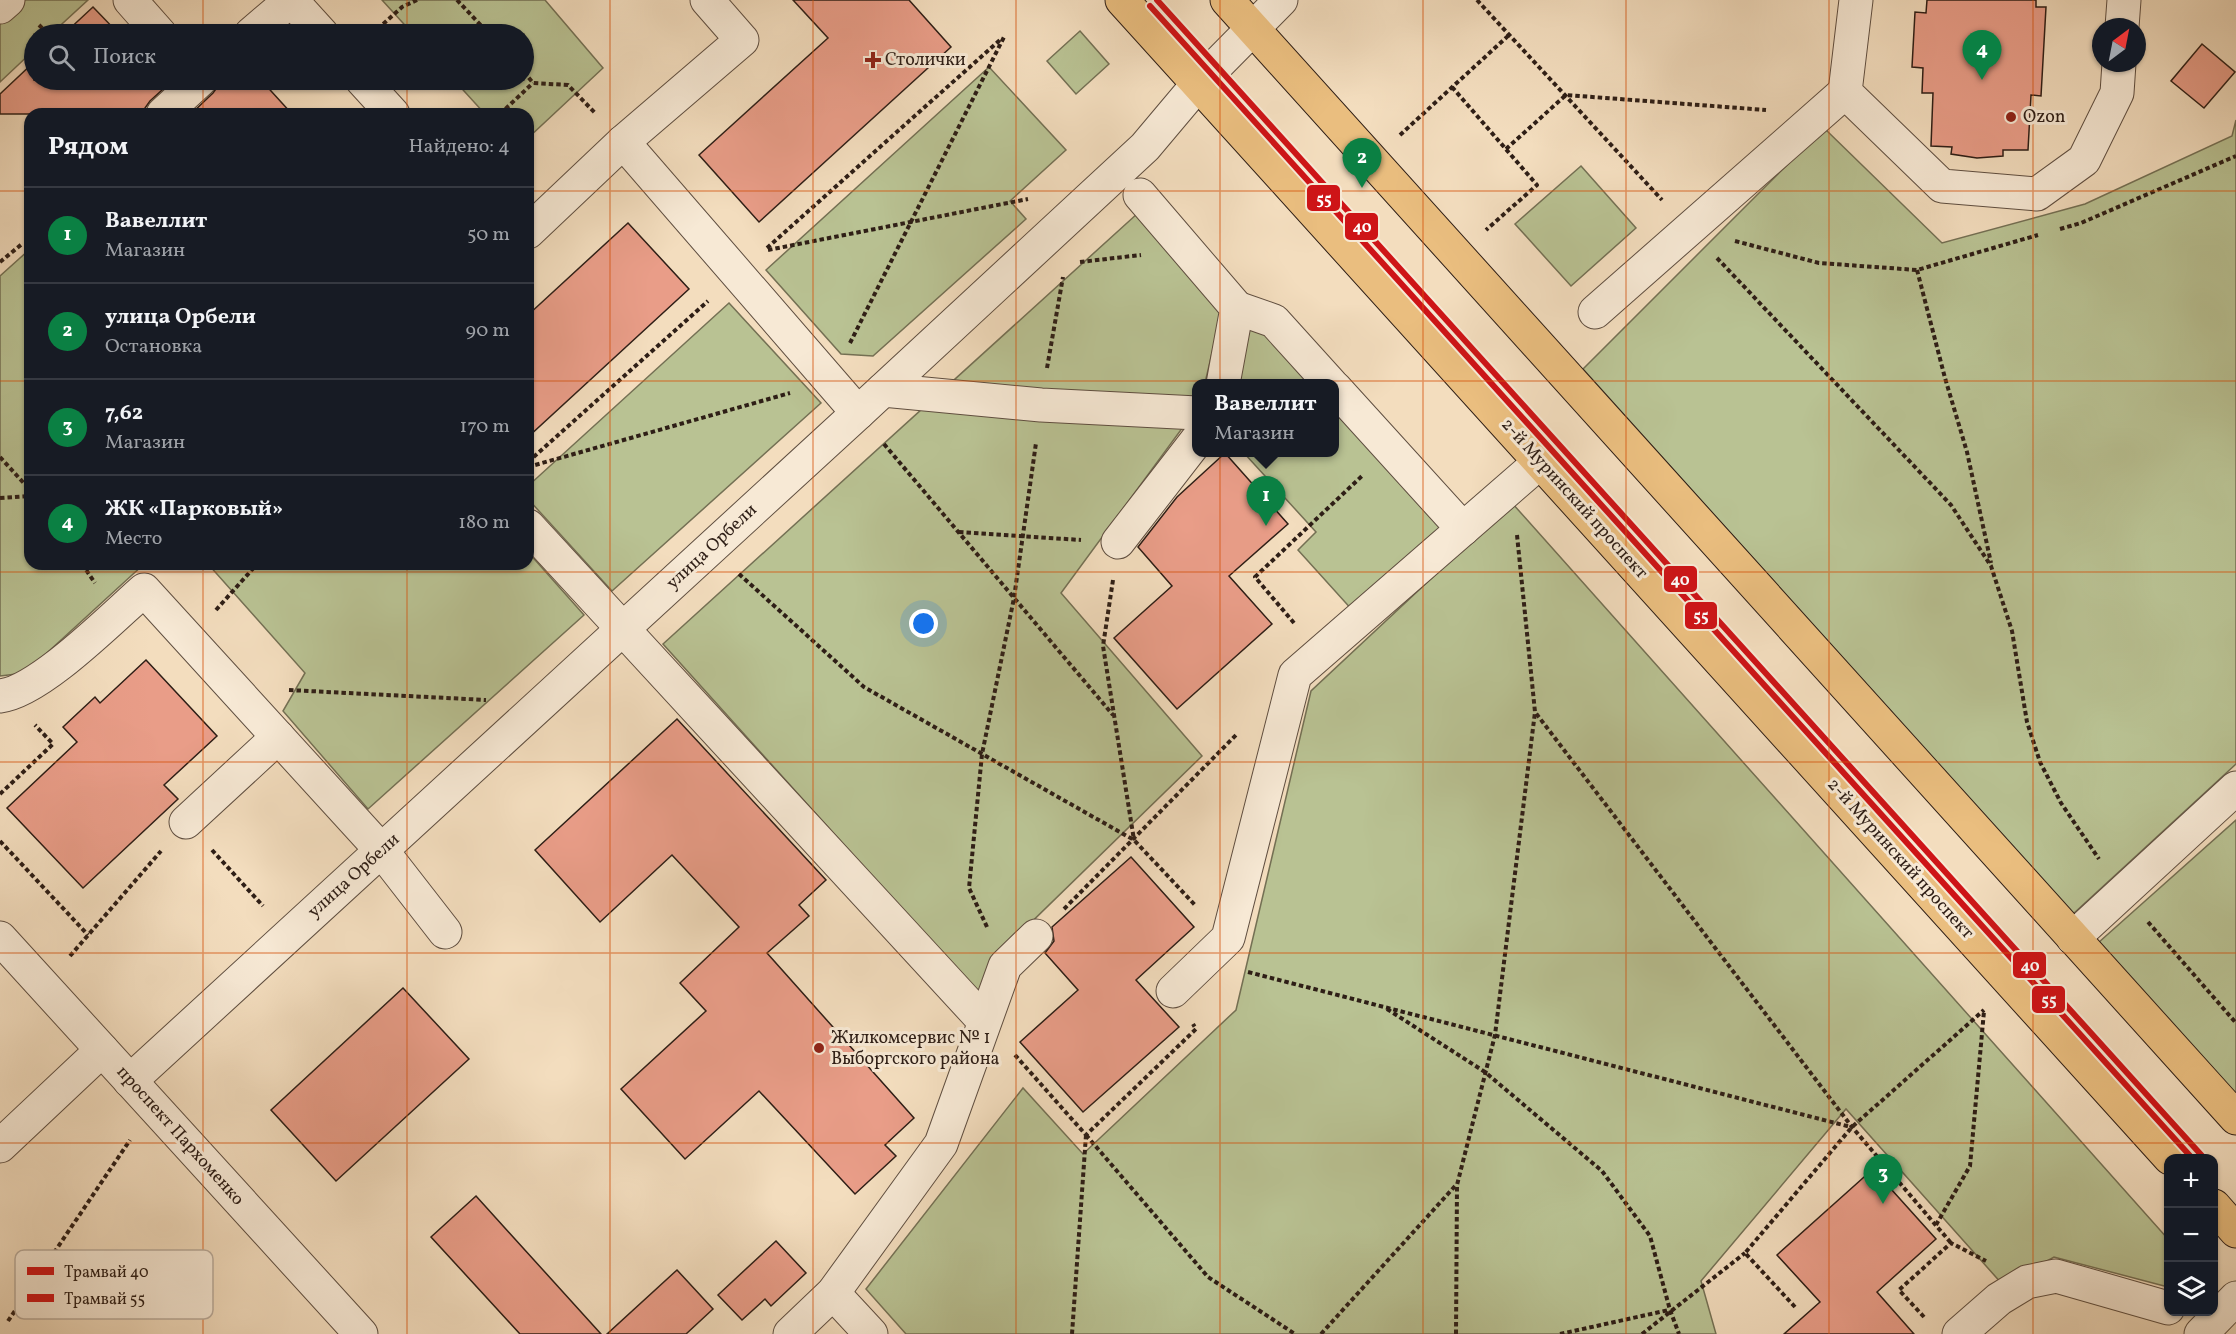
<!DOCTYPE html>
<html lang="ru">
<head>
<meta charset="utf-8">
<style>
	:root { --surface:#171b24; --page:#20242c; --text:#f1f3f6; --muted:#9ea1a6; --line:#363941; --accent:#0b8043 }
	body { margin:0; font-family:Vollkorn,serif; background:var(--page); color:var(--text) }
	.controls { position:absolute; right:18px; bottom:18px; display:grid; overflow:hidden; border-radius:12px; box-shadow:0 2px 4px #0004 }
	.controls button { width:54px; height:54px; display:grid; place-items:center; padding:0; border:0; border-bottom:2px solid var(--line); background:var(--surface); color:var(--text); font:30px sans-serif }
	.compass { position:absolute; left:2092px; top:18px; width:54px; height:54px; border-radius:50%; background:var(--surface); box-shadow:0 2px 4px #0004; rotate:32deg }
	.you { position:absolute; left:924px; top:624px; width:21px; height:21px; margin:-15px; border:4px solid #fff; border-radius:50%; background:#1a73e8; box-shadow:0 0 0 9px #1a73e833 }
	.badge { display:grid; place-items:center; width:39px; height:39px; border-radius:50%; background:var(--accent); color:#fff; font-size:20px; font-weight:700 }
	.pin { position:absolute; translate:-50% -50px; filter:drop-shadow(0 2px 3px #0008) }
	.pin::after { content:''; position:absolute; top:32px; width:21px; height:18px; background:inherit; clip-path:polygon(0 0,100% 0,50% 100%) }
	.popup { position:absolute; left:1192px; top:379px; width:147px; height:78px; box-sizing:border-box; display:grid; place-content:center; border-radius:12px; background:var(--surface); filter:drop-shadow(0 2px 4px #0005); font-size:20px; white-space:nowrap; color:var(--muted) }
	.popup b { font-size:22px; color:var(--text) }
	.popup::after { content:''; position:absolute; left:50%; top:100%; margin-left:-12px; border:12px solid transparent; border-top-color:var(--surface) }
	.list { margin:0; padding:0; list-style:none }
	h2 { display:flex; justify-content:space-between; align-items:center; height:78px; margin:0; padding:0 24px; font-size:26px }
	h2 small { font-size:20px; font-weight:400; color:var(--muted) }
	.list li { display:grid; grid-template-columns:39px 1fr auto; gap:18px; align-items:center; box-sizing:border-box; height:96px; padding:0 24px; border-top:2px solid var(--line) }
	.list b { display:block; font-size:22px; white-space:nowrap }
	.list p { margin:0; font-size:20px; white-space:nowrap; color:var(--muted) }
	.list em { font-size:20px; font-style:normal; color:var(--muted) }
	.icon { flex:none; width:33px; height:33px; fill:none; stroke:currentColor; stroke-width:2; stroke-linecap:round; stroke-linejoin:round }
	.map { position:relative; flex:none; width:2236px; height:1334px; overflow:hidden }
	.search { position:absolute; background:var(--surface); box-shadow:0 2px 4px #0004; left:24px; top:24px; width:510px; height:66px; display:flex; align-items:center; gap:15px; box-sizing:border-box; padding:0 21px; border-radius:33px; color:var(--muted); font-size:22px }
	.panel { position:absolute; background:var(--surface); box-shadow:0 2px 4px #0004; left:24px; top:108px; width:510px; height:462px; border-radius:18px }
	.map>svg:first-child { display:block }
</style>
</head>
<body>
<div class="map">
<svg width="2236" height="1334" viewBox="0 0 2236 1334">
	<rect width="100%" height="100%" fill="#f3ddbe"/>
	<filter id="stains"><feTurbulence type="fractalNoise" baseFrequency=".00333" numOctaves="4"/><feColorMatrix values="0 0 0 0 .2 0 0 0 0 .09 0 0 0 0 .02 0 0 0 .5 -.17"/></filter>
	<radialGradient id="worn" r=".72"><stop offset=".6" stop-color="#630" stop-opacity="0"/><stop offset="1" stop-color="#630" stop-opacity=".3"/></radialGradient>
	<!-- green -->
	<g fill="#b9c293" stroke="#747054" stroke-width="1.5">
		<path d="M 0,0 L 88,0 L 51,34 L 34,34 L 34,50 L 0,82 Z"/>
		<path d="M 382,0 L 545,0 L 603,68 L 528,138 L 528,114 L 485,114 L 454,80 L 524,80 L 524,34 L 413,34 Z"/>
		<path d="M 1080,31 L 1109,64 L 1076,94 L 1047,61 Z"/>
		<path d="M 989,67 L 1066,150 L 1010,201 L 1026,219 L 873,356 L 841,354 L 766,270 Z"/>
		<path d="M 2236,120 L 2236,764 L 2073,914 L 1583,369 L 1824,128 L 1942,243 L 2085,204 L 2232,136 Z"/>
		<path d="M 1581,166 L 1636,228 L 1571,286 L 1515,224 Z"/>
		<path d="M 1138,213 L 1222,310 L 1205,383 L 1197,384 L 1197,408 L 1061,593 L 1202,756 L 1013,940 L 981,997 L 663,644 Z"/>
		<path d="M 30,249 L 30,564 L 144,564 L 25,673 L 0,676 L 0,276 Z"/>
		<path d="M 729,303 L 821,403 L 612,591 L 528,499 L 528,486 Z"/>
		<path d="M 1246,325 L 1274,335 L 1316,384 L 1234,384 Z"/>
		<path d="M 1335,405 L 1444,531 L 1354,612 L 1298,550 L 1316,532 L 1244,453 L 1335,452 Z"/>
		<path d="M 1512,503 L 2168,1239 L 2168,1287 L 2054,1257 L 2003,1285 L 1846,1109 L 1701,1281 L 1716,1334 L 906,1334 L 866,1289 L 1023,1088 L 1083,1154 L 1236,1010 L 1311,691 Z"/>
		<path d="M 528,552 L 584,615 L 368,809 L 283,711 L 305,673 L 208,564 L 528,564 Z"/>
		<path d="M 2236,820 L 2236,1094 L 2098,943 Z"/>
	</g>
	<!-- building -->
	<g fill="#e99d88" stroke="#2e1e16" stroke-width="1.5">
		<path d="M 793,0 L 909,0 L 951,47 L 759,222 L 699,155 L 828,38 Z"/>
		<path d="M 1927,0 L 2036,0 L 2036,7 L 2046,7 L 2041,96 L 2031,95 L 2028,150 L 2003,150 L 2003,156 L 1977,158 L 1951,154 L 1952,147 L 1931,146 L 1933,93 L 1922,93 L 1923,68 L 1912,67 L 1915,12 L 1926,13 Z"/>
		<path d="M 93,7 L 119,34 L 64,34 Z"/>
		<path d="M 2202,44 L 2235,72 L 2204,108 L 2171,81 Z"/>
		<path d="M 34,62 L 34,80 L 173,80 L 150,101 L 145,108 L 145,114 L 0,114 L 0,94 Z"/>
		<path d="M 218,80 L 261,80 L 292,114 L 191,114 L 213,93 L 218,86 Z"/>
		<path d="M 628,223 L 689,289 L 528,437 L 528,315 Z"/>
		<path d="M 1225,453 L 1288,524 L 1229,576 L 1272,624 L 1177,709 L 1114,638 L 1172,586 L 1138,547 L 1177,497 Z"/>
		<path d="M 146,660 L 217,736 L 164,785 L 178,799 L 83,888 L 7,808 L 77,742 L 63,727 L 95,697 L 100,703 Z"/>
		<path d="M 677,719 L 826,880 L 799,905 L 809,916 L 767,953 L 914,1118 L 885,1145 L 896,1156 L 855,1194 L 759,1091 L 685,1159 L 621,1089 L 706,1011 L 680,983 L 739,927 L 672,855 L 600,922 L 535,850 Z"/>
		<path d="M 1131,857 L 1194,927 L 1136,980 L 1179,1027 L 1083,1112 L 1020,1042 L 1078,990 L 1045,953 L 1054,941 L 1052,927 Z"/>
		<path d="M 403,988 L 469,1059 L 336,1181 L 271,1110 Z"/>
		<path d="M 1873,1169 L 1936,1239 L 1877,1292 L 1914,1334 L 1784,1334 L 1820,1302 L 1777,1255 Z"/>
		<path d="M 476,1196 L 601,1334 L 520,1334 L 431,1237 Z"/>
		<path d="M 776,1241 L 806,1273 L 771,1306 L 765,1299 L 742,1320 L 718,1295 Z"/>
		<path d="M 677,1270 L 713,1309 L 686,1334 L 607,1334 Z"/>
	</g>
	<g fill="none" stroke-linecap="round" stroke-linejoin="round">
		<!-- minor casing -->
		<g stroke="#5f4e40" stroke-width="35">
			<g id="minor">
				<path d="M 130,0 L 160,34"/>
				<path d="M 291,0 L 322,34"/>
				<path d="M 1856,0 L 1845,92 L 1942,186 L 2037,194 L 2084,160 L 2117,93 L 2119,63"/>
				<path d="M 0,7 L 8,0"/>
				<path d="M 2122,27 L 2124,0"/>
				<path d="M 251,34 L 291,0"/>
				<path d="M 362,80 L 393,114"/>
				<path d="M 163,114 L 200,80"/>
				<path d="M 623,142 L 858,413"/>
				<path d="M 1140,195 L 1237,308 L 1223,384"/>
				<path d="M 528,232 L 623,142 L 742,40 L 707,0"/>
				<path d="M 1237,308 L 1274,321 L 1331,384"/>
				<path d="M 1595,312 L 1845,92"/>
				<path d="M 1335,388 L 1463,529"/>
				<path d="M 883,390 L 1041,405 L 1197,413"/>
				<path d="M 528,526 L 984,1021"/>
				<path d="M 1118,542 L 1197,440"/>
				<path d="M 0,696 C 39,692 112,618 144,590 L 382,851 L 445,932"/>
				<path d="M 186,822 L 278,737"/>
				<path d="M 0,938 L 361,1334"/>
				<path d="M 2073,938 L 2236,788"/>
				<path d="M 1173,991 L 1228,938 L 1295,675 L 1540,462"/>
				<path d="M 130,1081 L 858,413 L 1145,147 L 1198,84 L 1281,0"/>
				<path d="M 0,1146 L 102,1050"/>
				<path d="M 833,1293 L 871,1334"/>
				<path d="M 790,1334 L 833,1293 L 941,1144 L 1005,966 L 1036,936"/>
				<path d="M 1959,1334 L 1999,1299 L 2027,1282 L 2056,1276 L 2168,1308"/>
				<path d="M 2201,1334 L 2236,1298"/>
			</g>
		</g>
		<!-- major casing -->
		<g stroke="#2e1e16" stroke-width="35">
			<g id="major">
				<path d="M 1122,0 L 2170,1158"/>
				<path d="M 1227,0 L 2236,1118"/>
				<path d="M 2214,1206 L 2236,1231"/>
			</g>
		</g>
		<!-- path -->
		<g stroke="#2e1e16" stroke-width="4" stroke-dasharray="4.5 3" stroke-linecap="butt">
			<path d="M 457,0 L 489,34"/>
			<path d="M 1477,0 L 1662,200"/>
			<path d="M 39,25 L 48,34"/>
			<path d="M 372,34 L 402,7 L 417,0"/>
			<path d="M 524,72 L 533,83 L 568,85 L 596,114"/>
			<path d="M 1452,87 L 1537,185 L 1486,230"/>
			<path d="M 500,114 L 533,83"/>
			<path d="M 1400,135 L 1509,35"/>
			<path d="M 1506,149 L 1566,95 L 1766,110"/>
			<path d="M 2060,229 L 2081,223 L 2236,156"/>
			<path d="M 1735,241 L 1819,263 L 1917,270 L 2038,235"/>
			<path d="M 767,248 L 1001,39"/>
			<path d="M 768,250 L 1028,199"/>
			<path d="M 1717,258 L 1951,505 L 1991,566 L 2012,631 L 2027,722 L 2040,762 L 2061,803 L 2099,859"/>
			<path d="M 0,262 L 22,244"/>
			<path d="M 1080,262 L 1141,255"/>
			<path d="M 1917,270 L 1945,378 L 1967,452 L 1991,563"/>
			<path d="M 850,343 L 1004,37"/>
			<path d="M 1047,368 L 1063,277"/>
			<path d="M 884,444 L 1113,715"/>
			<path d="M 0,457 L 30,490"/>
			<path d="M 528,462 L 708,301"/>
			<path d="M 528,467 L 790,393"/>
			<path d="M 0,498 L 30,496"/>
			<path d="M 959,532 L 1081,540"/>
			<path d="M 1517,535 L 1535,712 L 1852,1127 L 1951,1243"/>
			<path d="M 82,564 L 95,583"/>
			<path d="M 739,574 L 864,687 L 1134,840 L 1195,905"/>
			<path d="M 1113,580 L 1103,646 L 1134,840"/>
			<path d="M 216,610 L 257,564"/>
			<path d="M 1294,623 L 1255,577 L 1363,475"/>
			<path d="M 289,690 L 486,700"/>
			<path d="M 0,794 L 53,744 L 35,725"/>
			<path d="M 0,841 L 88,935"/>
			<path d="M 212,850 L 263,906"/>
			<path d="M 1064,909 L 1238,733"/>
			<path d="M 2148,922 L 2236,1023"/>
			<path d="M 987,927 L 969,888 L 982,754 L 1014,598 L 1036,443"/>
			<path d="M 70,956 L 161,851"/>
			<path d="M 1248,972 L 1851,1127"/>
			<path d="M 1387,1009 L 1485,1072 L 1602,1171 L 1650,1236 L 1670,1310 L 1679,1334"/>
			<path d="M 1015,1055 L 1086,1135 L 1196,1029 L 1193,1024"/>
			<path d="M 1086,1135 L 1208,1277 L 1295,1334"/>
			<path d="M 1936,1225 L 1970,1166 L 1984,1011"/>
			<path d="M 1795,1307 L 1745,1253 L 1852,1127 L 1984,1010"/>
			<path d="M 1924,1317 L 1899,1290 L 1951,1243 L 1986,1261"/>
			<path d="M 8,1321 L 130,1140"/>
			<path d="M 1072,1334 L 1086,1135"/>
			<path d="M 1321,1334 L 1456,1185"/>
			<path d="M 1456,1334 L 1457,1185 L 1495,1035 L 1535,712"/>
			<path d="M 1560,1334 L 1669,1310"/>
			<path d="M 1642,1334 L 1745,1253"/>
		</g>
		<!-- minor -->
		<use href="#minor" stroke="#f7e9d5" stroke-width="33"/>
		<!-- major -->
		<use href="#major" stroke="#eabe7f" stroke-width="33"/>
		<!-- tram-1 casing -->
		<g stroke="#f7e9d5" stroke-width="10">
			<path id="tram-1" d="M 1157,0 L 2204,1158"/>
		</g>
		<!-- tram-2 casing -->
		<g stroke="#f7e9d5" stroke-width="10">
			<path id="tram-2" d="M 1150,6 L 2192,1158"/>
		</g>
		<!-- tram-1 -->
		<use href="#tram-1" stroke="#ce1417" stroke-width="6"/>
		<!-- tram-2 -->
		<use href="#tram-2" stroke="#ce1417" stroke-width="6"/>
	</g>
	<!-- grid -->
	<path fill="none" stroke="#d5530d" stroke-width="1.5" stroke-opacity="0.55" d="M 203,0 L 203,34M 407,0 L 407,34M 610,0 L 610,1334M 813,0 L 813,1334M 1016,0 L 1016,1334M 1220,0 L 1220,1334M 1423,0 L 1423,1334M 1626,0 L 1626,1334M 1829,0 L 1829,1334M 2033,0 L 2033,1334M 203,80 L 203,114M 407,80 L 407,114M 0,191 L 30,191M 528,191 L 2236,191M 0,381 L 30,381M 528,381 L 2236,381M 203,564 L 203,1334M 407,564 L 407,1334M 0,572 L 2236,572M 0,762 L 2236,762M 0,953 L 2236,953M 0,1143 L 2236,1143"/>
	<!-- markers -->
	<g fill="#8f2418" stroke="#f7e9d5" stroke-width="2">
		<path d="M870 51h6v6h6v6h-6v6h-6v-6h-6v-6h6z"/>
		<circle cx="2011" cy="117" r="6"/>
		<circle cx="819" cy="1048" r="6"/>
	</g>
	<g text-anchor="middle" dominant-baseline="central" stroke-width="6" stroke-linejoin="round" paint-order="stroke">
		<!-- poi labels -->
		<g font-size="18" fill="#2e1e16" stroke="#f7e9d5" text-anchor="start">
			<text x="885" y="60">Столички</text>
			<text x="2023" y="117">Ozon</text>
			<text x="831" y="1038">Жилкомсервис № 1<tspan x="831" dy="21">Выборгского района</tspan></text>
		</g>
		<!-- street labels -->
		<g font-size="18" fill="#2e1e16" stroke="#f7e9d5">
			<text transform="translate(1574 499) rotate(48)">2-й Муринский проспект</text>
			<text transform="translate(712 547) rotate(-43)">улица Орбели</text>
			<text transform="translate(1900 859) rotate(48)">2-й Муринский проспект</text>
			<text transform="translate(354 876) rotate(-42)">улица Орбели</text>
			<text transform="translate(180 1136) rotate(48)">проспект Пархоменко</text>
		</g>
	</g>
	<!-- legend -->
	<rect x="15" y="1250" width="198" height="69" rx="9" fill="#f7e9d5" stroke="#bbac9c" stroke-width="1.5"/>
	<rect x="27" y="1267" width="27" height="8" fill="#ce1417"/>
	<rect x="27" y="1294" width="27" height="8" fill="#ce1417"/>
	<g font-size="16" fill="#2e1e16">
		<text x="64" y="1277">Трамвай 40</text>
		<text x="64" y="1304">Трамвай 55</text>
	</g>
	<g stroke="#f7e9d5" stroke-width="2">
		<rect x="1306" y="184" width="35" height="28" rx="6" fill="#ce1417"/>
		<rect x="1344" y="212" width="35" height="29" rx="6" fill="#ce1417"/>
		<rect x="1663" y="565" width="35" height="28" rx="6" fill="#ce1417"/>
		<rect x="1684" y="601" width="34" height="29" rx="6" fill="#ce1417"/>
		<rect x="2012" y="951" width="35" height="28" rx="6" fill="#ce1417"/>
		<rect x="2031" y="985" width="35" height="29" rx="6" fill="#ce1417"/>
	</g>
	<g font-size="16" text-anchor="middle" font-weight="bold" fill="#fff">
		<text x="1324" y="204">55</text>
		<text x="1362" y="232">40</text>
		<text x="1680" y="585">40</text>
		<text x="1701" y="621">55</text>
		<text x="2030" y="971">40</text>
		<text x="2049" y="1005">55</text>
	</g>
	<rect width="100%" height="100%" filter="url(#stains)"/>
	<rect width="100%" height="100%" fill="url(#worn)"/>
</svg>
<div class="controls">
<button>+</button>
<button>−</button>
<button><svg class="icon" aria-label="layers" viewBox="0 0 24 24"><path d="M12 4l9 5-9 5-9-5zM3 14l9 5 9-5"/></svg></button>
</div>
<svg class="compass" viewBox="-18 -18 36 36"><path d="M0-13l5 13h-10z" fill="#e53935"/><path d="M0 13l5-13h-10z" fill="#9ea1a6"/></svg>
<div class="you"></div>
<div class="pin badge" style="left:1266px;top:526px">1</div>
<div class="popup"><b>Вавеллит</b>Магазин</div>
<div class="pin badge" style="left:1362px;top:188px">2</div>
<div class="pin badge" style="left:1883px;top:1204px">3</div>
<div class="pin badge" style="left:1982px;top:80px">4</div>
<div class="search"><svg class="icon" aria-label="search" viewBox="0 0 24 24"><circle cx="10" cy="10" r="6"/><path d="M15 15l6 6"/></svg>Поиск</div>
<section class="panel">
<h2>Рядом<small>Найдено: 4</small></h2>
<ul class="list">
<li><span class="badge">1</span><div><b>Вавеллит</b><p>Магазин</p></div><em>50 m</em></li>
<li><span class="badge">2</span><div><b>улица Орбели</b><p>Остановка</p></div><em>90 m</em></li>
<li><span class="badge">3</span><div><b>7,62</b><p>Магазин</p></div><em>170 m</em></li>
<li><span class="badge">4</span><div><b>ЖК «Парковый»</b><p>Место</p></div><em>180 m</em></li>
</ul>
</section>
</div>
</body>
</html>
